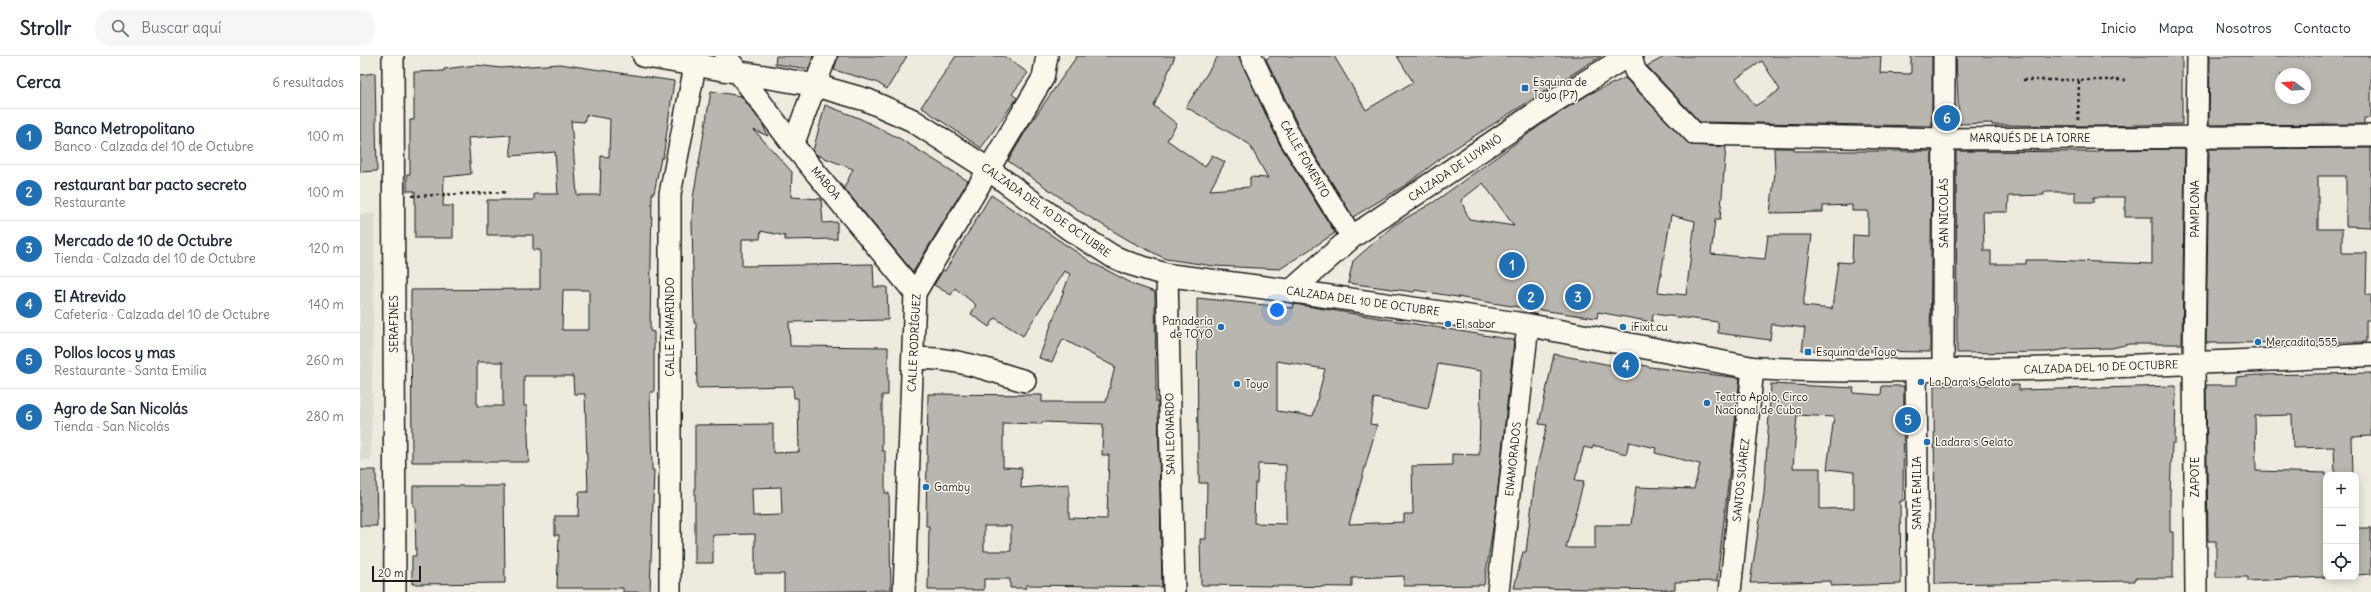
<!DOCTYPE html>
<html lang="es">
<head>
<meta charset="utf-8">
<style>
	:root { --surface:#fff; --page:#f6f6f7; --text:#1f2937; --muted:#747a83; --line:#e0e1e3; --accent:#1f6fb2 }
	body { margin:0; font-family:Delius,sans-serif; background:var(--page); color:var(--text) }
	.controls { position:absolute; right:12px; bottom:12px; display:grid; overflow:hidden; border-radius:8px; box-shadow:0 2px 10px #0003 }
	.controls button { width:36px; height:36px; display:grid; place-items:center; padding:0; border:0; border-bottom:1px solid var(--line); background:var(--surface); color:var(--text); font:20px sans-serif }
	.compass { position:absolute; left:1915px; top:12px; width:36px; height:36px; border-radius:50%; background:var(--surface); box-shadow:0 2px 10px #0003; rotate:287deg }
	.scale { position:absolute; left:12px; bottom:10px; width:49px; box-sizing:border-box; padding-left:4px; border:2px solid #1c1c1c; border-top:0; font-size:11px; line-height:14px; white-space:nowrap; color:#1c1c1c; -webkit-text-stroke:3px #fbf7ec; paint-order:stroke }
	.you { position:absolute; left:917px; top:254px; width:14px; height:14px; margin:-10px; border:3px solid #fff; border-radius:50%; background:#1a73e8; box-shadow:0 0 0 6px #1a73e833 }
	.badge { display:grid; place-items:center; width:26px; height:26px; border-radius:50%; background:var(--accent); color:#fff; font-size:13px; font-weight:700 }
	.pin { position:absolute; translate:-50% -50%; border:2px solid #fff; box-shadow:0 1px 4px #0006 }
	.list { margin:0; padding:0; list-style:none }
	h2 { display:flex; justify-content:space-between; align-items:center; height:52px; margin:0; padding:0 16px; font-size:17px }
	h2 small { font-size:13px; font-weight:400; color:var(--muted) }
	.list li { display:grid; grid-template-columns:26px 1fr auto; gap:12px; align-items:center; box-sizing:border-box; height:56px; padding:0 16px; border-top:1px solid var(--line) }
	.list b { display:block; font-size:15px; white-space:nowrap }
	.list p { margin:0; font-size:13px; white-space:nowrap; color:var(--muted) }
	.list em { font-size:13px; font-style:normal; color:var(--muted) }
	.icon { flex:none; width:22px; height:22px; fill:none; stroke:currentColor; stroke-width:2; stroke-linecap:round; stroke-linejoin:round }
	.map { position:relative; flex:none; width:2011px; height:536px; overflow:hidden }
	header { display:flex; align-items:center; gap:24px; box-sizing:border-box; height:56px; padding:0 20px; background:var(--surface); border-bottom:1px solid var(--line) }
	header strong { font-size:19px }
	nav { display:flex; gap:22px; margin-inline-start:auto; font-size:14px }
	.search { width:280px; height:36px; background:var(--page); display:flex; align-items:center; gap:10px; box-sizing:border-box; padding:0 14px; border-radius:16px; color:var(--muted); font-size:15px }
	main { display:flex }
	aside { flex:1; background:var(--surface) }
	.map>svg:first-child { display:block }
</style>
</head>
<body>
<header>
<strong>Strollr</strong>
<div class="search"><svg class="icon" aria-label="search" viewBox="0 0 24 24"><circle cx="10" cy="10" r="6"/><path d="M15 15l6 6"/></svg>Buscar aquí</div>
<nav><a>Inicio</a><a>Mapa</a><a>Nosotros</a><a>Contacto</a></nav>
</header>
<main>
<aside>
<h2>Cerca<small>6 resultados</small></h2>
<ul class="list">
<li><span class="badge">1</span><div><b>Banco Metropolitano</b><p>Banco · Calzada del 10 de Octubre</p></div><em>100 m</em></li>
<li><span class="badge">2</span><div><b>restaurant bar pacto secreto</b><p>Restaurante</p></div><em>100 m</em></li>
<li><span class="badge">3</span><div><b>Mercado de 10 de Octubre</b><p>Tienda · Calzada del 10 de Octubre</p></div><em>120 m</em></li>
<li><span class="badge">4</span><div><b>El Atrevido</b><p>Cafetería · Calzada del 10 de Octubre</p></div><em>140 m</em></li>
<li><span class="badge">5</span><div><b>Pollos locos y mas</b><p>Restaurante · Santa Emilia</p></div><em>260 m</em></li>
<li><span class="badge">6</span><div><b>Agro de San Nicolás</b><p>Tienda · San Nicolás</p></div><em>280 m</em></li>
</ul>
</aside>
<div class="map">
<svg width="2011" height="536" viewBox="0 0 2011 536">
	<rect width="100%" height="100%" fill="#eeeadf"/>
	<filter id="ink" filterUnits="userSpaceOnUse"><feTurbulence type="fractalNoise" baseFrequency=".025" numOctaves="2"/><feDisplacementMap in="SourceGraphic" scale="8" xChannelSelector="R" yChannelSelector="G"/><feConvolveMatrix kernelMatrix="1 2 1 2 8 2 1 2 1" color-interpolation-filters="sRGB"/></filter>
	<g filter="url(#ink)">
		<!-- built -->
		<path fill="#dedad1" d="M 0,158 L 15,158 L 11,404 L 0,404 Z"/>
		<!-- building -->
		<g fill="#b9b6af" stroke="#1c1c1c" fill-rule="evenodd">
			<path d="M 416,0 L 453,0 L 449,13 L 415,8 Z"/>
			<path d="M 478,0 L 547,0 L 527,33 L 516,26 L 474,14 Z"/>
			<path d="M 596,0 L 644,0 L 668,17 L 652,38 L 657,42 L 655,45 L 621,92 L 561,51 Z"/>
			<path d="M 717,0 L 815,0 L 794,50 L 817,68 L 807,84 L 845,111 L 852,99 L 865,106 L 850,134 L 890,131 L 890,121 L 908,122 L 889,88 L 826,51 L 858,0 L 879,0 L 920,89 L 975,177 L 920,213 L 854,210 L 806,203 L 770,185 L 721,156 L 648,105 L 670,68 Z"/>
			<path d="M 911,0 L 974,0 L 1006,54 L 1053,26 L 1037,0 L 1241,0 L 1089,96 L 1047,128 L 993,161 L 942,78 L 906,3 Z"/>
			<path d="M 1306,0 L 1521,0 L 1520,17 L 1551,18 L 1551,0 L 1572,0 L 1572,70 L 1340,66 L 1287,10 ZM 1402,5 L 1420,34 L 1395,50 L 1376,23 Z"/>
			<path d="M 1596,0 L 1822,0 L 1822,68 L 1741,70 L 1632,69 L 1632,67 L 1599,68 Z"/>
			<path d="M 1850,0 L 2011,0 L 2011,62 L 2004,62 L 2004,68 L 1849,69 ZM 1921,18 L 1945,18 L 1945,42 L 1921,42 Z"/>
			<path d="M 200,8 L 314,25 L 303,102 L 301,102 L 294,137 L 292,137 L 290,275 L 294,276 L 294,336 L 290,336 L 292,414 L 294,414 L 290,536 L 263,536 L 263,532 L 197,532 L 199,479 L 195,479 L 195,460 L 218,460 L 219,436 L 228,436 L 225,338 L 214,338 L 213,320 L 164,320 L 164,350 L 167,350 L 169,406 L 52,406 L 51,234 L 180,233 L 180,194 L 173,194 L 173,179 L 127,179 L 127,144 L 174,144 L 174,138 L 198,138 L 195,96 L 151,100 L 150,79 L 108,82 L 111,118 L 84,121 L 83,150 L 93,150 L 93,182 L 55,182 L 55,135 L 47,135 L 47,118 L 50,118 L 50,64 L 54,64 L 54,16 L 84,15 L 84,13 L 116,9 L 141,12 ZM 226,59 L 250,63 L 249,101 L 241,100 L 240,139 L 217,139 L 211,65 L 224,66 ZM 203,234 L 229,234 L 229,274 L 202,274 ZM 117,306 L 143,306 L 143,350 L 117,350 Z"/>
			<path d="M 15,17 L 17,115 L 0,116 L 0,19 Z"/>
			<path d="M 1265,22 L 1330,89 L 1366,91 L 1360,164 L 1355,164 L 1351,198 L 1405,203 L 1408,179 L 1452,179 L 1443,250 L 1472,253 L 1478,206 L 1492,207 L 1493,179 L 1508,180 L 1508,155 L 1492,155 L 1492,149 L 1463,150 L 1463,156 L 1410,157 L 1415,117 L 1414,92 L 1434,92 L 1434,95 L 1572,95 L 1570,296 L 1442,294 L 1445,272 L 1412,268 L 1410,284 L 1358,277 L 1358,266 L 1293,258 L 1292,266 L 1238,256 L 1237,262 L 1145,249 L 1055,234 L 1054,236 L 988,227 L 993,205 L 1034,169 L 1074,146 L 1189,63 L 1229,38 ZM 1123,127 L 1154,170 L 1109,163 L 1101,144 ZM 1311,159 L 1335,165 L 1326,239 L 1298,236 Z"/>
			<path d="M 351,35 L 381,40 L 402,67 L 408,80 L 394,74 L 432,116 L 431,141 L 461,143 L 463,167 L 477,166 L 477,183 L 425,184 L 425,180 L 401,175 L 400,183 L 382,183 L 382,210 L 513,208 L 514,231 L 527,231 L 528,264 L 429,266 L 430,290 L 528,291 L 528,339 L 522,339 L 522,395 L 525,395 L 525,437 L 529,437 L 531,534 L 424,536 L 424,518 L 395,518 L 395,478 L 353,479 L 353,507 L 335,507 L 335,369 L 413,368 L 413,397 L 439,396 L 438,342 L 434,342 L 433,330 L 337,332 L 336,267 L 334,267 L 332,164 L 333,142 ZM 421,431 L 422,459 L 393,460 L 392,432 Z"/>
			<path d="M 465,49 L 499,62 L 539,82 L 608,125 L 553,216 L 484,132 L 493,113 L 457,99 L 453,95 Z"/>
			<path d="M 2011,92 L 2011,171 L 1986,170 L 1986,120 L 1958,120 L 1958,173 L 1982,173 L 1982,197 L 2007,197 L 2006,239 L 2011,239 L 2011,264 L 2006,264 L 2006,286 L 1846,287 L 1849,93 Z"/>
			<path d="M 1825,93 L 1822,288 L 1769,288 L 1752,292 L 1707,293 L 1688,296 L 1597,297 L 1596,95 L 1738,96 L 1738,94 ZM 1684,136 L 1715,136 L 1715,146 L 1734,146 L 1734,141 L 1765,141 L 1765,161 L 1792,161 L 1792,208 L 1689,204 L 1666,204 L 1666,208 L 1631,208 L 1631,195 L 1624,195 L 1623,156 L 1648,156 L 1649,140 L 1684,139 Z"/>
			<path d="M 631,139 L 733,207 L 775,229 L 795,236 L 796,346 L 798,346 L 802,531 L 666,529 L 666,532 L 650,532 L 650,523 L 624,523 L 624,534 L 568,534 L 569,470 L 566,470 L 568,338 L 682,339 L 682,346 L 746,346 L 755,311 L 703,283 L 692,306 L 679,302 L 710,218 L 704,215 L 663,280 L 635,262 L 629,271 L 611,258 L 616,249 L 595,232 L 591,239 L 574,229 L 583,214 L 585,215 ZM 682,366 L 743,368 L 742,399 L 749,399 L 747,463 L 709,462 L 709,428 L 661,432 L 662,412 L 643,411 L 643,367 L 682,368 ZM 624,470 L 651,470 L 651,495 L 624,495 Z"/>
			<path d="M 837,242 L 933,252 L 934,248 L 1154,284 L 1135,459 L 1124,529 L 1044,530 L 1044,520 L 992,522 L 992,531 L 841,529 L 840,483 L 846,483 L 847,427 L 839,427 L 839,406 L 838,406 ZM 917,305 L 965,313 L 953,360 L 917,355 ZM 1078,308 L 1121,315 L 1119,399 L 1092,398 L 1092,409 L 1052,410 L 1053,458 L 1044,458 L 1044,466 L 989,468 L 1017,369 L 1010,368 L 1014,342 L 1068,353 ZM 898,408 L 926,409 L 926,468 L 894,467 L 895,427 L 897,427 Z"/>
			<path d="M 1194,298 L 1261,311 L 1262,304 L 1290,311 L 1380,322 L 1357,525 L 1315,526 L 1315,534 L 1154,532 L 1163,496 L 1166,496 L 1176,415 L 1187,369 L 1179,368 ZM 1269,386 L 1296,392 L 1295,397 L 1340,408 L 1334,433 L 1276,431 L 1271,469 L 1235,469 L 1235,492 L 1206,492 L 1224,425 L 1215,424 L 1224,391 L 1232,393 L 1233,390 L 1237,390 L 1266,398 Z"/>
			<path d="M 2011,317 L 2011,380 L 1992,381 L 1993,419 L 1975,419 L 1974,391 L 1933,392 L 1932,359 L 1895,360 L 1896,415 L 1966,417 L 1966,521 L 1888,525 L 1888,521 L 1856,521 L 1856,485 L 1848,485 L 1846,329 L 1876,329 L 1876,321 L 1896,319 Z"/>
			<path d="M 1411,328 L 1494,332 L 1493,337 L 1521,339 L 1522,330 L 1544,330 L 1543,445 L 1540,445 L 1541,528 L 1471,530 L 1471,525 L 1390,527 L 1404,438 ZM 1437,359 L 1474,361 L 1467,413 L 1494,416 L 1494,452 L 1460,453 L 1460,412 L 1433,412 Z"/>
			<path d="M 1574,329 L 1659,329 L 1659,334 L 1816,330 L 1815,387 L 1812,387 L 1810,440 L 1810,476 L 1813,476 L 1813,522 L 1775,522 L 1775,525 L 1575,528 Z"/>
			<path d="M 0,414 L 16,414 L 17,470 L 0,470 Z"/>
			<path d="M 53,430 L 144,430 L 145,527 L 52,528 L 52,500 L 56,500 L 55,450 L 53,450 Z"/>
			<path d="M 1996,472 L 2011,472 L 2011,518 L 1996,519 Z"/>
		</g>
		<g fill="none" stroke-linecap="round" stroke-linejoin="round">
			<!-- minor casing -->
			<g stroke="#1c1c1c" stroke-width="24">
				<g id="minor">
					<path d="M 33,0 L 35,536"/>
					<path d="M 366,0 L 433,89 L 555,237"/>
					<path d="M 891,0 L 931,84 L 992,181"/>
					<path d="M 1271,0 L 1275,15 L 1335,78 L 1585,83 L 2011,80"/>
					<path d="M 433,89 L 466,0"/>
					<path d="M 807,219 L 814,536"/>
					<path d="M 553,303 C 592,300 628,314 665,325"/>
					<path d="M 1583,314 L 1584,0"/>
					<path d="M 1556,315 L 1558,536"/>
					<path d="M 310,536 L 310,138 L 337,0"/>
					<path d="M 544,536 L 555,237 L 683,22 L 687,0"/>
					<path d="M 1138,536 L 1168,269"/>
					<path d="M 1370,536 L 1393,312"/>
					<path d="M 1836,536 L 1834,307 L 1838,0"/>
				</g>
			</g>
			<!-- major casing -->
			<g stroke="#1c1c1c" stroke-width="25">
				<g id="major">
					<path d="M 284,0 L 454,29 L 507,44 L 552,64 L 628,113 L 708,172 L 752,200 L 768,207 L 807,219 L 931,235 L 1168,269 L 1393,312 C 1456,316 1519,314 1582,314 C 1725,314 1868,305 2011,299"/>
					<path d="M 931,235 L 992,181 L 1182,53 L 1267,0"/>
				</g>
			</g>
			<!-- path -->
			<g stroke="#1c1c1c" stroke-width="2.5" stroke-dasharray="3 3" stroke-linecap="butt">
				<path d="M 1663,24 L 1719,24"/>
				<path d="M 1718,64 L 1719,24 L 1769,24"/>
				<path d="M 52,140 L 148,136"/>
			</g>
			<!-- minor -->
			<use href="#minor" stroke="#fbf7ec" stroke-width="21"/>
			<!-- major -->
			<use href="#major" stroke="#fbf7ec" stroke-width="22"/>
		</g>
	</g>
	<!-- markers -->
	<g fill="#1f6fb2" stroke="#fbf7ec" stroke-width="1.5">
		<rect x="1161" y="28" width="8" height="8" rx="2"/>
		<circle cx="1088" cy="268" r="4"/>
		<circle cx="861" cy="271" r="4"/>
		<circle cx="1263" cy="271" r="4"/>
		<circle cx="1898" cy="286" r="4"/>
		<rect x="1444" y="292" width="8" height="8" rx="2"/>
		<circle cx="1561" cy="326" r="4"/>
		<circle cx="877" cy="328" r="4"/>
		<circle cx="1347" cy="347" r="4"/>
		<circle cx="1567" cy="386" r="4"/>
		<circle cx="566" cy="431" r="4"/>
	</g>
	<g text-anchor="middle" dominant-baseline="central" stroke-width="3" stroke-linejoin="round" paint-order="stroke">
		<!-- poi labels -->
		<g font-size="11" fill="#1c1c1c" stroke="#fbf7ec" text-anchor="start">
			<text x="1173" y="26">Esquina de<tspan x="1173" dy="13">Toyo (P7)</tspan></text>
			<text x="853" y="265" text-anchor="end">Panadería<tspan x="853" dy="13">de TOYO</tspan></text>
			<text x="1096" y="268">El sabor</text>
			<text x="1271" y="271">iFixit.cu</text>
			<text x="1906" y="286">Mercadito 555</text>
			<text x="1456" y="296">Esquina de Toyo</text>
			<text x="1569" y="326">La Dara's Gelato</text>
			<text x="885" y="328">Toyo</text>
			<text x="1355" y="341">Teatro Apolo, Circo<tspan x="1355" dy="13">Nacional de Cuba</tspan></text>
			<text x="1575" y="386">Ladara s Gelato</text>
			<text x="574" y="431">Gamby</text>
		</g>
		<!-- street labels -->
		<g font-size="11" fill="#1c1c1c" stroke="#fbf7ec">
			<text x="1670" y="82">MARQUÉS DE LA TORRE</text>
			<text transform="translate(945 103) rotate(60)">CALLE FOMENTO</text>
			<text transform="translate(1095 112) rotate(-34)">CALZADA DE LUYANÓ</text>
			<text transform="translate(466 127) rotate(50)">MABOA</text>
			<text transform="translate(1835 153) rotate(-90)">PAMPLONA</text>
			<text transform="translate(686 154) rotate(35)">CALZADA DEL 10 DE OCTUBRE</text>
			<text transform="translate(1584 157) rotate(-90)">SAN NICOLÁS</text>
			<text transform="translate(1003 245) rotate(8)">CALZADA DEL 10 DE OCTUBRE</text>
			<text transform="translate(34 268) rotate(-90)">SERAFINES</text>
			<text transform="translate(310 271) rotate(-90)">CALLE TAMARINDO</text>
			<text transform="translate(554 287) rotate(-87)">CALLE RODRÍGUEZ</text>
			<text transform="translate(1741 311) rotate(-2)">CALZADA DEL 10 DE OCTUBRE</text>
			<text transform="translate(810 378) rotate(-91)">SAN LEONARDO</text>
			<text transform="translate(1153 403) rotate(-84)">ENAMORADOS</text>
			<text transform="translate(1835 421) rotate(-90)">ZAPOTE</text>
			<text transform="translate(1381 424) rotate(-84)">SANTOS SUÁREZ</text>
			<text transform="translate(1557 437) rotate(-90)">SANTA EMILIA</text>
		</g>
	</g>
</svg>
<div class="controls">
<button>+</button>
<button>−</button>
<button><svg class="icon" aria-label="locate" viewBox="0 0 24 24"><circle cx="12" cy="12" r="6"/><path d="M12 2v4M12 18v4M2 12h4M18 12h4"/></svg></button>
</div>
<svg class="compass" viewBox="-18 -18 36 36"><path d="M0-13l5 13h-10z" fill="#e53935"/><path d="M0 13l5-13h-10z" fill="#747a83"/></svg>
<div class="scale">20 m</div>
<div class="you"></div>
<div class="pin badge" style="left:1152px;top:209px">1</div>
<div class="pin badge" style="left:1171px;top:241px">2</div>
<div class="pin badge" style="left:1218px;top:241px">3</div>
<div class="pin badge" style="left:1266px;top:309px">4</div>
<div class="pin badge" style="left:1548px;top:364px">5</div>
<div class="pin badge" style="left:1587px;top:62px">6</div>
</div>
</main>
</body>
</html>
